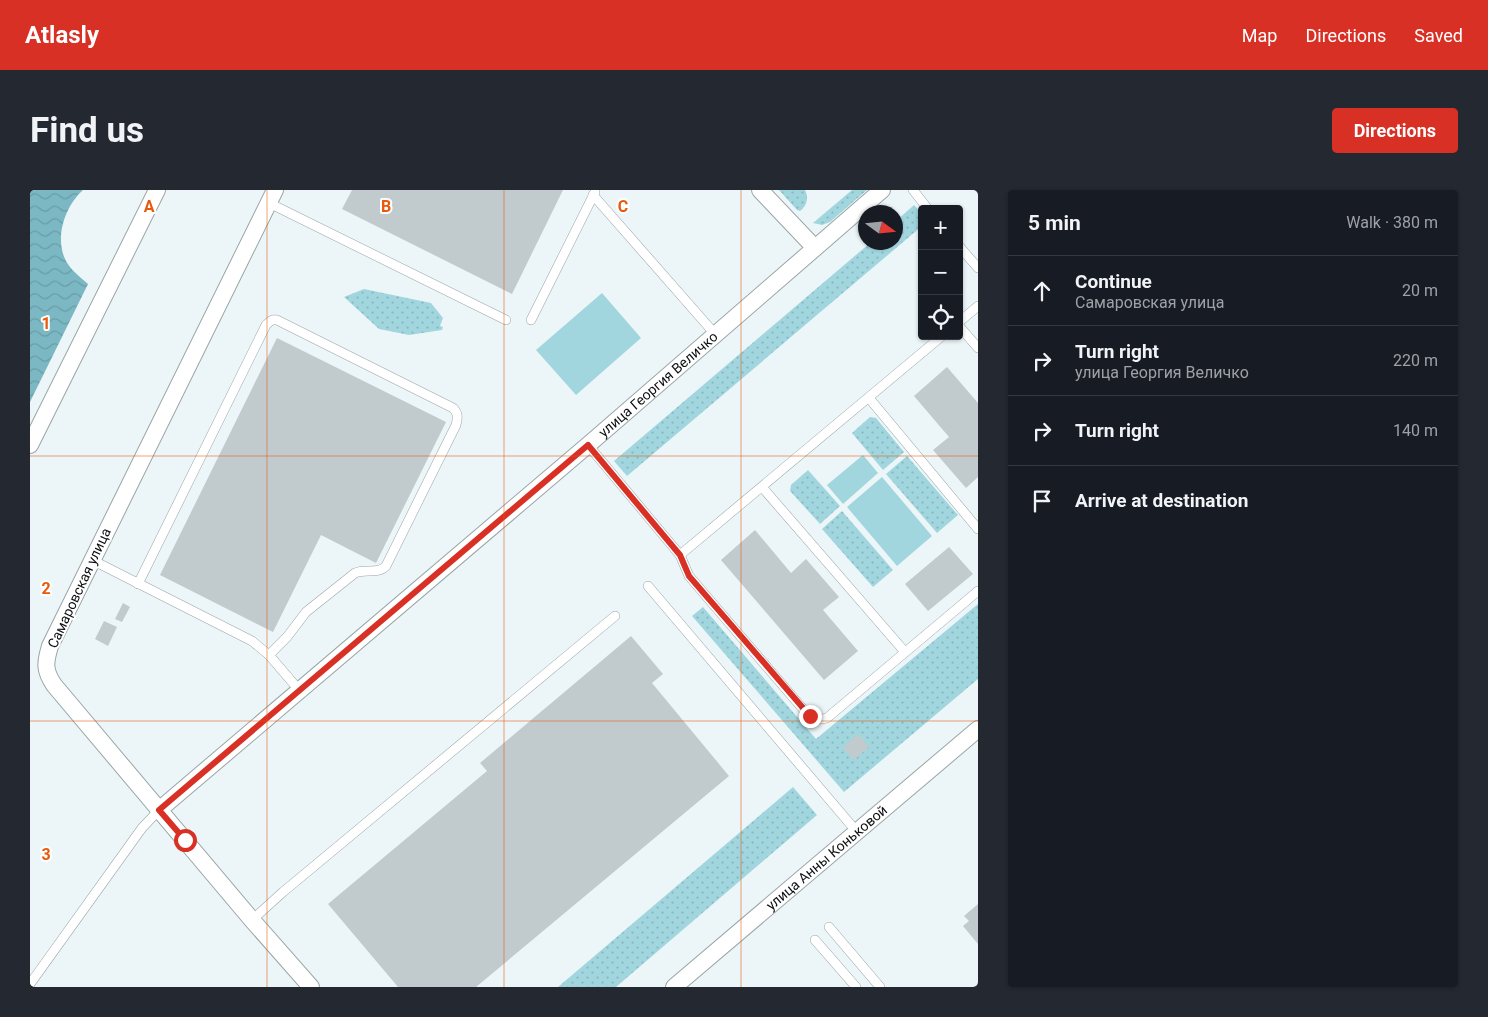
<!DOCTYPE html>
<html lang="en">
<head>
<meta charset="utf-8">
<style>
	:root { --surface:#171b24; --page:#242831; --text:#f1f3f6; --muted:#9ea1a6; --line:#363941; --accent:#d93025 }
	body { margin:0; font-family:Roboto,sans-serif; background:var(--page); color:var(--text) }
	.controls { position:absolute; right:15px; top:15px; display:grid; overflow:hidden; border-radius:5px; box-shadow:0 1px 4px #0004 }
	.controls button { width:45px; height:45px; display:grid; place-items:center; padding:0; border:0; border-bottom:1px solid var(--line); background:var(--surface); color:var(--text); font:25px sans-serif }
	.compass { position:absolute; left:828px; top:15px; width:45px; height:45px; border-radius:50%; background:var(--surface); box-shadow:0 1px 4px #0004; rotate:105deg }
	.stop { position:absolute; width:15px; height:15px; margin:-11px; border:4px solid #d93025; border-radius:50%; background:#fff }
	.stop.end { background:#d93025; border-color:#fff; box-shadow:0 1px 5px #0008 }
	.list { margin:0; padding:0; list-style:none }
	h2 { display:flex; justify-content:space-between; align-items:center; height:65px; margin:0; padding:0 20px; font-size:21px }
	h2 small { font-size:16px; font-weight:400; color:var(--muted) }
	.list li { display:grid; grid-template-columns:32px 1fr auto; gap:15px; align-items:center; box-sizing:border-box; height:70px; padding:0 20px; border-top:1px solid var(--line) }
	.list b { display:block; font-size:19px; white-space:nowrap }
	.list p { margin:0; font-size:16px; white-space:nowrap; color:var(--muted) }
	.list em { font-size:16px; font-style:normal; color:var(--muted) }
	.icon { flex:none; width:28px; height:28px; fill:none; stroke:currentColor; stroke-width:2; stroke-linecap:round; stroke-linejoin:round }
	.map { position:relative; flex:none; width:948px; height:797px; overflow:hidden; border-radius:5px }
	header { display:flex; align-items:center; gap:30px; box-sizing:border-box; height:70px; padding:0 25px; background:var(--accent); color:#fff }
	header strong { font-size:24px }
	nav { display:flex; gap:28px; margin-inline-start:auto; font-size:18px }
	.intro { display:flex; align-items:center; justify-content:space-between; box-sizing:border-box; height:120px; padding:0 30px }
	h1 { margin:0; font-size:35px }
	.button { padding:12px 22px; border-radius:5px; background:var(--accent); color:#fff; font-size:18px; font-weight:700 }
	main { display:flex; gap:30px; padding:0 30px }
	aside { flex:1; background:var(--surface); border-radius:5px; box-shadow:0 1px 4px #0004 }
	.map>svg:first-child { display:block }
</style>
</head>
<body>
<header>
<strong>Atlasly</strong>
<nav><a>Map</a><a>Directions</a><a>Saved</a></nav>
</header>
<div class="intro"><h1>Find us</h1><a class="button">Directions</a></div>
<main>
<div class="map">
<svg width="948" height="797" viewBox="0 0 948 797">
	<defs>
		<pattern id="grass-dots" width="8" height="8" patternUnits="userSpaceOnUse" patternTransform="scale(1.25)"><rect width="8" height="8" fill="#a1d6df"/><path d="M2 2h.1M6 6h.1" fill="none" stroke="#89b7be" stroke-width="1.8" stroke-linecap="round"/></pattern>
		<pattern id="water-waves" width="16" height="10" patternUnits="userSpaceOnUse" patternTransform="scale(1.25)"><rect width="16" height="10" fill="#7bb8c3"/><path d="M0 5q4-4 8 0t8 0" fill="none" stroke="#699da6"/></pattern>
	</defs>
	<rect width="100%" height="100%" fill="#ecf6f8"/>
	<!-- grass -->
	<g fill="url(#grass-dots)">
		<path d="M 749,0 L 775,0 C 779,7 777,16 770,21 L 767,20 Z"/>
		<path d="M 822,0 L 837,0 L 800,32 L 792,35 L 783,33 Z"/>
		<path d="M 884,15 L 892,24 L 892,36 L 597,286 L 584,271 L 840,53 L 866,52 L 866,31 Z"/>
		<path d="M 334,99 L 401,113 L 413,128 L 410,136 L 413,137 L 412,140 L 379,145 L 349,139 L 314,107 Z"/>
		<path d="M 840,227 L 846,228 L 874,262 L 853,280 L 822,243 Z"/>
		<path d="M 877,266 L 928,325 L 907,343 L 856,284 Z"/>
		<path d="M 778,280 L 810,316 L 790,334 L 760,301 L 761,295 Z"/>
		<path d="M 812,321 L 863,380 L 843,397 L 792,339 Z"/>
		<path d="M 948,414 L 948,489 L 814,602 L 662,426 L 673,417 L 786,549 Z"/>
		<path d="M 763,597 L 787,625 L 586,797 L 528,797 Z"/>
	</g>
	<!-- garden -->
	<g fill="#a1d6df">
		<path d="M 572,103 L 611,148 L 546,205 L 506,160 Z"/>
		<path d="M 833,265 L 848,283 L 813,314 L 797,295 Z"/>
		<path d="M 852,287 L 902,346 L 867,376 L 817,317 Z"/>
	</g>
	<!-- water -->
	<path fill="url(#water-waves)" d="M 0,0 L 53,0 C 35,16 24,48 36,71 C 41,80 50,87 58,94 L 0,212 Z"/>
	<!-- building -->
	<g fill="#c1cacc">
		<path d="M 322,0 L 533,0 L 482,104 L 312,19 Z"/>
		<path d="M 247,148 L 416,232 L 346,373 L 291,345 L 243,442 L 130,385 Z"/>
		<path d="M 917,177 L 948,213 L 948,287 L 936,298 L 903,260 L 919,247 L 884,206 Z"/>
		<path d="M 725,340 L 761,383 L 776,369 L 809,407 L 793,420 L 828,461 L 794,490 L 691,370 Z"/>
		<path d="M 919,357 L 943,384 L 898,421 L 875,394 Z"/>
		<path d="M 93,413 L 100,417 L 92,432 L 85,429 Z"/>
		<path d="M 74,431 L 87,437 L 78,456 L 65,449 Z"/>
		<path d="M 601,446 L 633,484 L 622,493 L 699,586 L 446,797 L 368,797 L 298,714 L 457,581 L 450,573 Z"/>
		<path d="M 828,544 L 839,557 L 824,570 L 813,558 Z"/>
		<path d="M 948,714 L 948,754 L 933,736 L 939,731 L 934,726 Z"/>
	</g>
	<g fill="none" stroke-linecap="round" stroke-linejoin="round">
		<!-- lane casing -->
		<g stroke="#9ba5a6" stroke-width="10">
			<g id="lane">
				<path d="M 883,0 L 898,19"/>
				<path d="M 563,5 L 685,144"/>
				<path d="M 239,13 L 476,130"/>
				<path d="M 929,56 L 948,78"/>
				<path d="M 501,130 L 565,2"/>
				<path d="M 929,132 L 948,116"/>
				<path d="M 929,136 L 948,158"/>
				<path d="M 839,208 L 948,339"/>
				<path d="M 558,255 L 650,365 L 659,386 L 779,526 C 786,530 790,530 797,528 L 948,401"/>
				<path d="M 732,297 L 875,462"/>
				<path d="M 650,365 L 912,146"/>
				<path d="M 62,370 L 222,451 L 239,465 L 269,500"/>
				<path d="M 108,394 L 236,135 C 240,131 242,129 247,130 L 423,218 C 428,223 428,227 426,235 L 356,376 C 347,385 336,378 325,383 L 276,422 L 257,447 L 239,465"/>
				<path d="M 618,396 L 827,642"/>
				<path d="M 222,730 L 253,702 L 585,426"/>
				<path d="M 799,737 L 850,797"/>
				<path d="M 785,750 L 826,797"/>
				<path d="M 0,794 L 112,638 L 129,620"/>
			</g>
		</g>
		<!-- street casing -->
		<g stroke="#9ba5a6" stroke-width="18">
			<g id="street">
				<path d="M 245,0 L 20,456 C 15,473 14,480 24,495 L 222,730 L 281,797"/>
				<path d="M 730,0 L 785,58"/>
				<path d="M 0,255 L 127,0"/>
				<path id="s1" d="M 129,620 L 558,255 L 852,0"/>
				<path id="s2" d="M 644,797 L 948,539"/>
			</g>
		</g>
		<!-- lane -->
		<use href="#lane" stroke="#fff" stroke-width="9"/>
		<!-- street -->
		<use href="#street" stroke="#fff" stroke-width="16"/>
	</g>
	<g fill="none" stroke-linecap="round" stroke-linejoin="round">
		<!-- route -->
		<path stroke="#d93025" stroke-width="6" d="M 155,650 L 129,620 L 558,255 L 650,365 L 659,386 L 780,526"/>
	</g>
	<!-- grid -->
	<path fill="none" stroke="#e8590c" stroke-width="1" stroke-opacity="0.55" d="M 237,0 L 237,797M 474,0 L 474,797M 711,0 L 711,797M 0,266 L 948,266M 0,531 L 948,531"/>
	<g text-anchor="middle" dominant-baseline="central" stroke-width="4" stroke-linejoin="round" paint-order="stroke">
		<!-- street labels -->
		<g font-size="14" fill="#0d1011" stroke="#fff">
			<text stroke="none"><textPath href="#s1" startOffset="656">улица Георгия Величко</textPath></text>
			<text transform="translate(49 398) rotate(-65)">Самаровская улица</text>
			<text stroke="none"><textPath href="#s2" startOffset="200">улица Анны Коньковой</textPath></text>
		</g>
	</g>
	<g font-size="16" text-anchor="middle" font-weight="bold" fill="#e8590c" stroke="#fff" stroke-width="4" stroke-linejoin="round" paint-order="stroke">
		<text x="119" y="22">A</text>
		<text x="356" y="22">B</text>
		<text x="593" y="22">C</text>
		<text x="16" y="139">1</text>
		<text x="16" y="404">2</text>
		<text x="16" y="670">3</text>
	</g>
</svg>
<div class="controls">
<button>+</button>
<button>−</button>
<button><svg class="icon" aria-label="locate" viewBox="0 0 24 24"><circle cx="12" cy="12" r="6"/><path d="M12 2v4M12 18v4M2 12h4M18 12h4"/></svg></button>
</div>
<svg class="compass" viewBox="-18 -18 36 36"><path d="M0-13l5 13h-10z" fill="#e53935"/><path d="M0 13l5-13h-10z" fill="#9ea1a6"/></svg>
<div class="stop" style="left:155px;top:650px"></div>
<div class="stop end" style="left:780px;top:526px"></div>
</div>
<aside>
<h2>5 min<small>Walk · 380 m</small></h2>
<ul class="list">
<li><svg class="icon" aria-label="ahead" viewBox="0 0 24 24"><path d="M12 20V5M6 11l6-6 6 6"/></svg><div><b>Continue</b><p>Самаровская улица</p></div><em>20 m</em></li>
<li><svg class="icon" aria-label="right" viewBox="0 0 24 24"><path d="M7 20v-9h11M14 6l5 5-5 5"/></svg><div><b>Turn right</b><p>улица Георгия Величко</p></div><em>220 m</em></li>
<li><svg class="icon" aria-label="right" viewBox="0 0 24 24"><path d="M7 20v-9h11M14 6l5 5-5 5"/></svg><div><b>Turn right</b></div><em>140 m</em></li>
<li><svg class="icon" aria-label="arrive" viewBox="0 0 24 24"><path d="M6 21V4h12l-3 4 3 4H6"/></svg><div><b>Arrive at destination</b></div></li>
</ul>
</aside>
</main>
</body>
</html>
